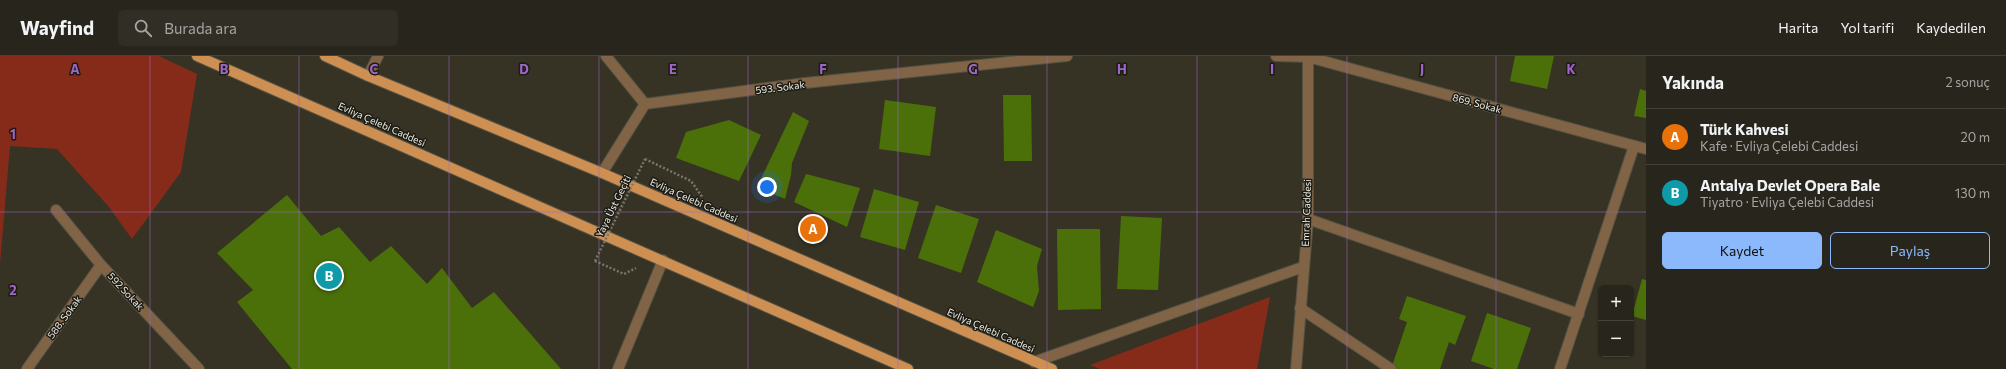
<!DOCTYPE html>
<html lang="tr">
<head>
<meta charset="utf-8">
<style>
	:root { --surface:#28261c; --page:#302e25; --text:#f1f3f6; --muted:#a5a5a3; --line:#44433b; --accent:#8cb9fc }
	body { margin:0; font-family:Commissioner,sans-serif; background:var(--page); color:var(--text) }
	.controls { position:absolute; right:12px; bottom:12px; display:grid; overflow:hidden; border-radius:6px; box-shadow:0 1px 3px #0004 }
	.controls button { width:36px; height:36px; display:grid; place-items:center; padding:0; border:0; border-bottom:1px solid var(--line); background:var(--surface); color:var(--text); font:20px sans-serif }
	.you { position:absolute; left:767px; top:131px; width:14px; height:14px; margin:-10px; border:3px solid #fff; border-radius:50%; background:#1a73e8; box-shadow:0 0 0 6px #1a73e833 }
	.badge { display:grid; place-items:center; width:26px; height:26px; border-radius:50%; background:var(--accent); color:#fff; font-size:13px; font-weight:700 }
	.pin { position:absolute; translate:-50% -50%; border:2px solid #fff; box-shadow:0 1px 4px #0006 }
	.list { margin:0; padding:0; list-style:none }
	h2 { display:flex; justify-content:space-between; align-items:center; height:52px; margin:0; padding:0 16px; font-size:17px }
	h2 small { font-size:13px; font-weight:400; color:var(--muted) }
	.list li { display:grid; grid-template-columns:26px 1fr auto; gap:12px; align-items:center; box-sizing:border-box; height:56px; padding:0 16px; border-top:1px solid var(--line) }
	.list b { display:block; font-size:15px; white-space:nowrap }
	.list p { margin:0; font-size:13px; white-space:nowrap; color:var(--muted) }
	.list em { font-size:13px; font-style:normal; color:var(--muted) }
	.actions { display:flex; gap:8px; padding:12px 16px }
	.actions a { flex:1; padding:9px 0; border:1px solid var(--accent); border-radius:6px; text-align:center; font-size:14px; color:var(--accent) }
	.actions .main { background:var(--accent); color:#111 }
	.icon { flex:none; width:22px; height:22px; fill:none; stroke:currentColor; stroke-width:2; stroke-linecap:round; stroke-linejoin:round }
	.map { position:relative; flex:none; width:1646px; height:313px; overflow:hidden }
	header { display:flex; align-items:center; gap:24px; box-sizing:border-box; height:56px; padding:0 20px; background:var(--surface); border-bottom:1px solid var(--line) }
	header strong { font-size:19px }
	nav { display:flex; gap:22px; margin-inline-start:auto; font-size:14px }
	.search { width:280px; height:36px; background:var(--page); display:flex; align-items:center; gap:10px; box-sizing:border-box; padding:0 14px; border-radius:6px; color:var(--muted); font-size:15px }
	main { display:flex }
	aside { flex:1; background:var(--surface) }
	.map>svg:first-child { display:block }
</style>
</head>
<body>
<header>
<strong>Wayfind</strong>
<div class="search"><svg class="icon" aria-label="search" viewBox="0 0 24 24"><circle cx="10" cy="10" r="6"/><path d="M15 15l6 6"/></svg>Burada ara</div>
<nav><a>Harita</a><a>Yol tarifi</a><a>Kaydedilen</a></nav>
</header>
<main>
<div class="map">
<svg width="1646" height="313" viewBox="0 0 1646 313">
	<rect width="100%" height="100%" fill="#363325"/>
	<!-- green -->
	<g fill="#862b1a">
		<path d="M 0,0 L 159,0 L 197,18 L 181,116 L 132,183 L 109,151 L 57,93 L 10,90 L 0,208 Z"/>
		<path d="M 1270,241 L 1257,313 L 1100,313 L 1090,309 Z"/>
	</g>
	<!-- building -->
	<g fill="#4b700a">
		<path d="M 1515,0 L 1554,0 L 1547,33 L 1510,25 Z"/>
		<path d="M 1640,33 L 1646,35 L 1646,62 L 1634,60 Z"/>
		<path d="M 1003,39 L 1031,39 L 1032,105 L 1004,105 Z"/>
		<path d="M 885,44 L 936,51 L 930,100 L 879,93 Z"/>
		<path d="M 793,56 L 809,65 L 792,107 L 791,119 L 785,143 L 757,131 Z"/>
		<path d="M 729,64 L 761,79 L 739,125 L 676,102 L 686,76 Z"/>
		<path d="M 806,118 L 860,132 L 847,171 L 794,146 Z"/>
		<path d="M 874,133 L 919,146 L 905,194 L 860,181 Z"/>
		<path d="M 287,139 L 321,180 L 339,171 L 370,206 L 391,190 L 427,228 L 442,212 L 472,252 L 494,236 L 561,313 L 292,313 L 237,246 L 253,234 L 217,197 Z"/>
		<path d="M 936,149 L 979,163 L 961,217 L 918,202 Z"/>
		<path d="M 1121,160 L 1162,162 L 1158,234 L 1117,233 Z"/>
		<path d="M 1057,173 L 1100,173 L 1101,253 L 1058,254 Z"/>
		<path d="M 996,174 L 1042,193 L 1037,210 L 1039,235 L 1033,251 L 977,226 Z"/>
		<path d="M 1642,223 L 1646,224 L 1646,264 L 1632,260 Z"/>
		<path d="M 1407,240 L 1466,260 L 1455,289 L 1449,286 L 1440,313 L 1391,313 L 1407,266 L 1399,263 Z"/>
		<path d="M 1487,257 L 1531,272 L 1517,313 L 1494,313 L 1471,305 Z"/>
	</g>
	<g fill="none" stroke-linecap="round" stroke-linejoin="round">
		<!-- minor casing -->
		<g stroke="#535144" stroke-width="12">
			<g id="minor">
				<path d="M 606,0 L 645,48"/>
				<path d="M 1276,0 L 1308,1 L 1646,93"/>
				<path d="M 368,20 L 378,0"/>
				<path d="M 602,117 L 645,48 L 805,27 L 1067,0"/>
				<path d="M 56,154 L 101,209 L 199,313"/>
				<path d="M 1308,163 L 1579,258"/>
				<path d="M 1300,252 L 1391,313"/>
				<path d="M 1034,306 L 1303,211"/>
				<path d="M 27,313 L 101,209"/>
				<path d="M 618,313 L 663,204"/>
				<path d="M 1296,313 L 1308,163 L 1308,0"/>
				<path d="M 1560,313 L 1634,90"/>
			</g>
		</g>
		<!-- major casing -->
		<g stroke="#535144" stroke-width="12">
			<g id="major">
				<path d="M 197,0 L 908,313"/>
				<path d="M 325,0 L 368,20 L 602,117 L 1052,313"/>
			</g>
		</g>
		<!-- path -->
		<g stroke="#79766a" stroke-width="2.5" stroke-dasharray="2 2" stroke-linecap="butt">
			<path d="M 645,103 L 691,125 L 703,142"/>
			<path d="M 595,205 L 624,218 L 636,212"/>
		</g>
		<!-- minor -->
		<use href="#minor" stroke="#816346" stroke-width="10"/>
		<!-- major -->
		<use href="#major" stroke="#ce9052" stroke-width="10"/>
		<!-- path-bridge -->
		<path stroke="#79766a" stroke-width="2.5" stroke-dasharray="2 2" stroke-linecap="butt" d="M 595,205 L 645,103"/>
	</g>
	<!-- grid -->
	<path fill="none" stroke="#9e66ca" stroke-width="1" stroke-opacity="0.55" d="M 150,0 L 150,313M 299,0 L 299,313M 449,0 L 449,313M 599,0 L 599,313M 748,0 L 748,313M 898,0 L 898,313M 1047,0 L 1047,313M 1197,0 L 1197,313M 1347,0 L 1347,313M 1496,0 L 1496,313M 0,156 L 1646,156"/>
	<g text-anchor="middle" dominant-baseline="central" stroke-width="3" stroke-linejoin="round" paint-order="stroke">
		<!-- street labels -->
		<g font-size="10" fill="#eeede4" stroke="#1c1b14">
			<text transform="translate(780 31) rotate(-7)">593. Sokak</text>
			<text transform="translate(1477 47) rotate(15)">869. Sokak</text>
			<text transform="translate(382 68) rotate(24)">Evliya Çelebi Caddesi</text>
			<text transform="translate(694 144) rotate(24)">Evliya Çelebi Caddesi</text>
			<text transform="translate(613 150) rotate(-64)">Yaya Üst Geçiti</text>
			<text transform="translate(1306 157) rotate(-88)">Emrah Caddesi</text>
			<text transform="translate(126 235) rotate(47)">592 Sokak</text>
			<text transform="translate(64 261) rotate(-54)">588. Sokak</text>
			<text transform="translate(991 274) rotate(24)">Evliya Çelebi Caddesi</text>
		</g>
	</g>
	<g font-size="13" text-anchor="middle" font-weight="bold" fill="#9e66ca" stroke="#1c1b14" stroke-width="3" stroke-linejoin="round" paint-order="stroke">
		<text x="75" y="18">A</text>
		<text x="224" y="18">B</text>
		<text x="374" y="18">C</text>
		<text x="524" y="18">D</text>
		<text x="673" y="18">E</text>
		<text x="823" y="18">F</text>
		<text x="973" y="18">G</text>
		<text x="1122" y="18">H</text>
		<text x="1272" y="18">I</text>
		<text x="1422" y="18">J</text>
		<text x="1571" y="18">K</text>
		<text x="13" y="83">1</text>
		<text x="13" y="239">2</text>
	</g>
</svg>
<div class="controls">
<button>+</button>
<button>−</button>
</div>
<div class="you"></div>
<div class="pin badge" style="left:813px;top:173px;background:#e8710a">A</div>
<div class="pin badge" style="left:329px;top:220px;background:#0f9aa8">B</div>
</div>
<aside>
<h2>Yakında<small>2 sonuç</small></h2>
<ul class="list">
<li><span class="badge" style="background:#e8710a">A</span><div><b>Türk Kahvesi</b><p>Kafe · Evliya Çelebi Caddesi</p></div><em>20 m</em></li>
<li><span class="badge" style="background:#0f9aa8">B</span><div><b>Antalya Devlet Opera Bale</b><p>Tiyatro · Evliya Çelebi Caddesi</p></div><em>130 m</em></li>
</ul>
<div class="actions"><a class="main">Kaydet</a><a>Paylaş</a></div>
</aside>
</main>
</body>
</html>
